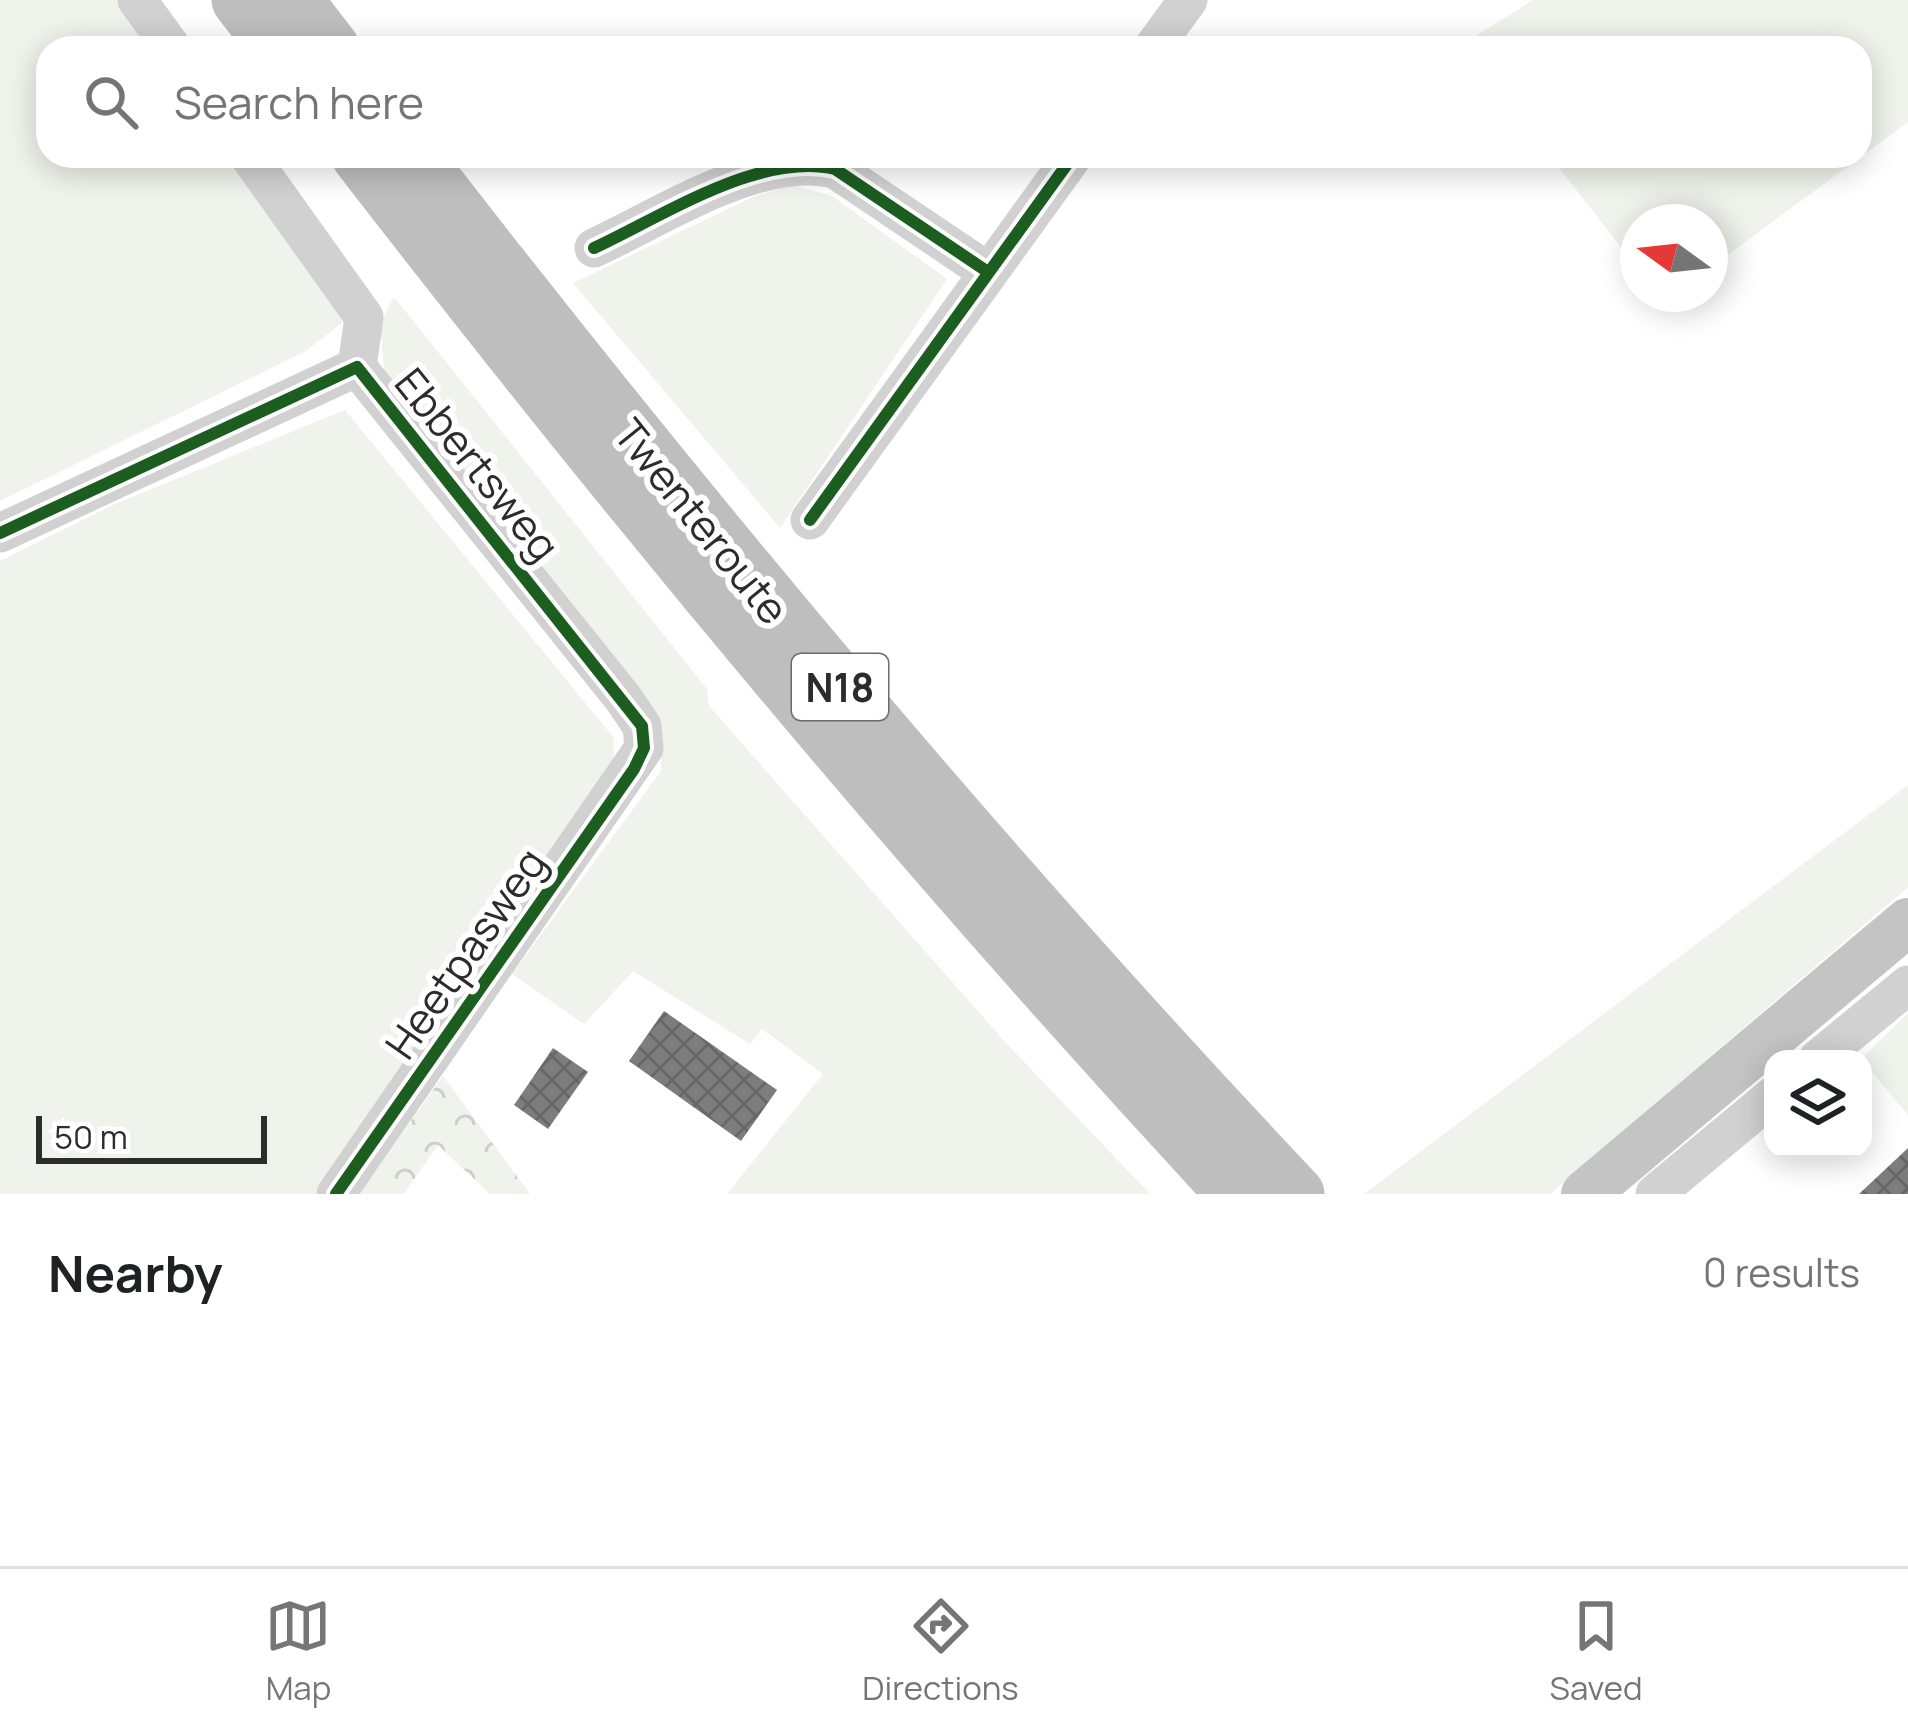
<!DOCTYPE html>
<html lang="en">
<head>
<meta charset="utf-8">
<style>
	:root { --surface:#fff; --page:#f6f6f6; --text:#202124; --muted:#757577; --line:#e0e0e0; --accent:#767676 }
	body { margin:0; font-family:Manrope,sans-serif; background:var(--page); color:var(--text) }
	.controls { position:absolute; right:36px; bottom:36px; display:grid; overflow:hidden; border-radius:24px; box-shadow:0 6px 30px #0003 }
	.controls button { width:108px; height:108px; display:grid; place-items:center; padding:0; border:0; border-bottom:3px solid var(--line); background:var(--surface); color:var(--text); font:60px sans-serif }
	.compass { position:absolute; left:1620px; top:204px; width:108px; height:108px; border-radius:50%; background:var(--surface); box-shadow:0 6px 30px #0003; rotate:285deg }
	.scale { position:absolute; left:36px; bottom:30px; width:231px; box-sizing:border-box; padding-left:12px; border:6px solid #2c2c2c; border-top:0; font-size:33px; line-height:42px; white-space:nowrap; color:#2c2c2c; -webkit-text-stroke:9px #fff; paint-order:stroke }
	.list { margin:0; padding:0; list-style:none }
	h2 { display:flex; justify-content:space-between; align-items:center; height:156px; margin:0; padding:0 48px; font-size:51px }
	h2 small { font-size:39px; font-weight:400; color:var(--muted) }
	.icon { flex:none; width:66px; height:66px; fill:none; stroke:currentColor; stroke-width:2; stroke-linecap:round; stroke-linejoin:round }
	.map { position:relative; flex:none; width:1908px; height:1194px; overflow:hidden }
	.search { position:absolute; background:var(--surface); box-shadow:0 6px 30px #0003; left:36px; right:36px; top:36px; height:132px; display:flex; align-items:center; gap:30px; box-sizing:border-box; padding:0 42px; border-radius:36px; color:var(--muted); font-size:45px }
	.sheet { height:372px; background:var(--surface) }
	nav { display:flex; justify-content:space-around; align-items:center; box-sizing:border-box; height:168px; border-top:3px solid var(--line); background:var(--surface); font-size:33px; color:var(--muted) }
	nav a { display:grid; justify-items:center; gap:6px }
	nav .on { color:var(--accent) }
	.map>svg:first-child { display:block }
</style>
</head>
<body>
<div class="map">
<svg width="1908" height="1194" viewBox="0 0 1908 1194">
	<defs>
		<pattern id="forest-crowns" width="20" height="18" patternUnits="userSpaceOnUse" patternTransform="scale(3)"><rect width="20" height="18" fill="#eff3eb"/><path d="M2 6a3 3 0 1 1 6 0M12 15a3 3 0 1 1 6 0" fill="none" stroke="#cdd0ca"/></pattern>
		<pattern id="building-cross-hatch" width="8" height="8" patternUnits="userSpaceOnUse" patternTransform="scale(3)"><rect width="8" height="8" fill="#7d7d7d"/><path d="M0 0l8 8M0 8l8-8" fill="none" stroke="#676767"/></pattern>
	</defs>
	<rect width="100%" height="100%" fill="#fff"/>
	<!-- green -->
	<g fill="#eff3eb">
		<path d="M 0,0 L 124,0 L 158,48 L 48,48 L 48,156 L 236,156 L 335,293 L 343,322 L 306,351 L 0,501 Z"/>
		<path d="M 1533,0 L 1908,0 L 1908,122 L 1710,268 L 1710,222 L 1638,222 L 1638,269 L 1550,156 L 1860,156 L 1860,48 L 1463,44 Z"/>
		<path d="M 792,185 L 832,196 L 947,279 L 780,528 L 573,283 L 753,197 Z"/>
		<path d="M 394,297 L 707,689 L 709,706 L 1006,1043 L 1150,1194 L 727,1194 L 823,1074 L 762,1029 L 750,1044 L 633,971 L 584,1024 L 512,974 L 661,771 L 661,728 L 385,379 L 380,324 Z"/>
		<path d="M 345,410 L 614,738 L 613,773 L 317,1194 L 0,1194 L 0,561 L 115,504 Z"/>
		<path d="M 1908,785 L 1908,887 L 1550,1194 L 1364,1194 Z"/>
		<path d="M 1908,1013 L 1908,1115 L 1861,1059 Z"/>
	</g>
	<!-- forest -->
	<path fill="url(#forest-crowns)" d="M 443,1076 L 530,1194 L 490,1194 L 438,1145 L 404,1194 L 359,1194 Z"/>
	<!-- building -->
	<g fill="url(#building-cross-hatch)">
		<path d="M 664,1011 L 777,1090 L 741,1141 L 629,1061 Z"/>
		<path d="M 553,1048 L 588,1072 L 548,1129 L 514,1105 Z"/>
		<path d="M 1908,1148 L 1908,1194 L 1859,1194 Z"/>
	</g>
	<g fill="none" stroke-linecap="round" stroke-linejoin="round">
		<!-- minor -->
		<g stroke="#d1d1d1" stroke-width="39">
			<path d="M 137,0 L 172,48"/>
			<path d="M 1153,48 L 1188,0"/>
			<path d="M 249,156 L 364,317 L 357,367"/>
			<path d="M 594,248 C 663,216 761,151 835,169 L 988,272"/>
			<path d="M 810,520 L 1073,156"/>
			<path d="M 0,533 L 357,367"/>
			<path d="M 1818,1059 L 1908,985"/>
			<path d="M 336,1194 L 644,748 L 642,726 L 623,698 L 357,367"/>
			<path d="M 1655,1194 L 1773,1096"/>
		</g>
		<!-- major -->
		<path stroke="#c4c4c4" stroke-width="48" d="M 1585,1194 L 1908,922"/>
		<!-- highway -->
		<g stroke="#bebebe" stroke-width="57">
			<path d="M 240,0 L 277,48"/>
			<path d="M 294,0 L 331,48"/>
			<path d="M 360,156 C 638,516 926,861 1235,1194"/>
			<path d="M 414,156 C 693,516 983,863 1296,1194"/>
		</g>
		<!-- cycleway casing -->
		<g stroke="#fff" stroke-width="20">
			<g id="cycleway">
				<path d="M 594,248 C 663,216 761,151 835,169 L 988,272"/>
				<path d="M 810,520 L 1073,156"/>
				<path d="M 0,533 L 357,367 L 642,726 L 644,748 L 634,769 L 336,1194"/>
			</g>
		</g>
		<!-- cycleway -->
		<use href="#cycleway" stroke="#1b5e20" stroke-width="12"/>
	</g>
	<g text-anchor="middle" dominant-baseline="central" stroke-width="12" stroke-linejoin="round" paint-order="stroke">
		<!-- shield labels -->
		<rect fill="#fff" stroke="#6b6b6b" stroke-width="3" x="792" y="654" width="96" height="66" rx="9"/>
		<g font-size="39" font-weight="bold" fill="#2c2c2c">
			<text x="840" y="687">N18</text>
		</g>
		<!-- street labels -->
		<g font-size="42" fill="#2c2c2c" stroke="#fff">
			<text transform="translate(478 464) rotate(51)">Ebbertsweg</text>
			<text transform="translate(702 521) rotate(51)">Twenteroute</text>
			<text transform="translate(465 953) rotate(-55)">Heetpasweg</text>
		</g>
	</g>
</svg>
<div class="controls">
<button><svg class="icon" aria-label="layers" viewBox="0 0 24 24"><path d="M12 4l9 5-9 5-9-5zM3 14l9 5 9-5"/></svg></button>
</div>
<svg class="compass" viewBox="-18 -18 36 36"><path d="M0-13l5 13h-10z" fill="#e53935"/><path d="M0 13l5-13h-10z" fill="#757577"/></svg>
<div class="scale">50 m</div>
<div class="search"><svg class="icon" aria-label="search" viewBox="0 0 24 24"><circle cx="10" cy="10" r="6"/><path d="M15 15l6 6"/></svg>Search here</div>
</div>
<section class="sheet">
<h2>Nearby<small>0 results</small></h2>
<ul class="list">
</ul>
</section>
<nav>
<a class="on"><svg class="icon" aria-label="map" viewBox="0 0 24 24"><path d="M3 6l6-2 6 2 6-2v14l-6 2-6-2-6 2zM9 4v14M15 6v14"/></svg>Map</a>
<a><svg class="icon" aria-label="directions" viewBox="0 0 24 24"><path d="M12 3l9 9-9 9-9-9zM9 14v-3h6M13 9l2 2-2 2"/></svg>Directions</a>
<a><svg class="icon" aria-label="saved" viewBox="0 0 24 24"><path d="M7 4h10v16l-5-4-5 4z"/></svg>Saved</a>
</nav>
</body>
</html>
